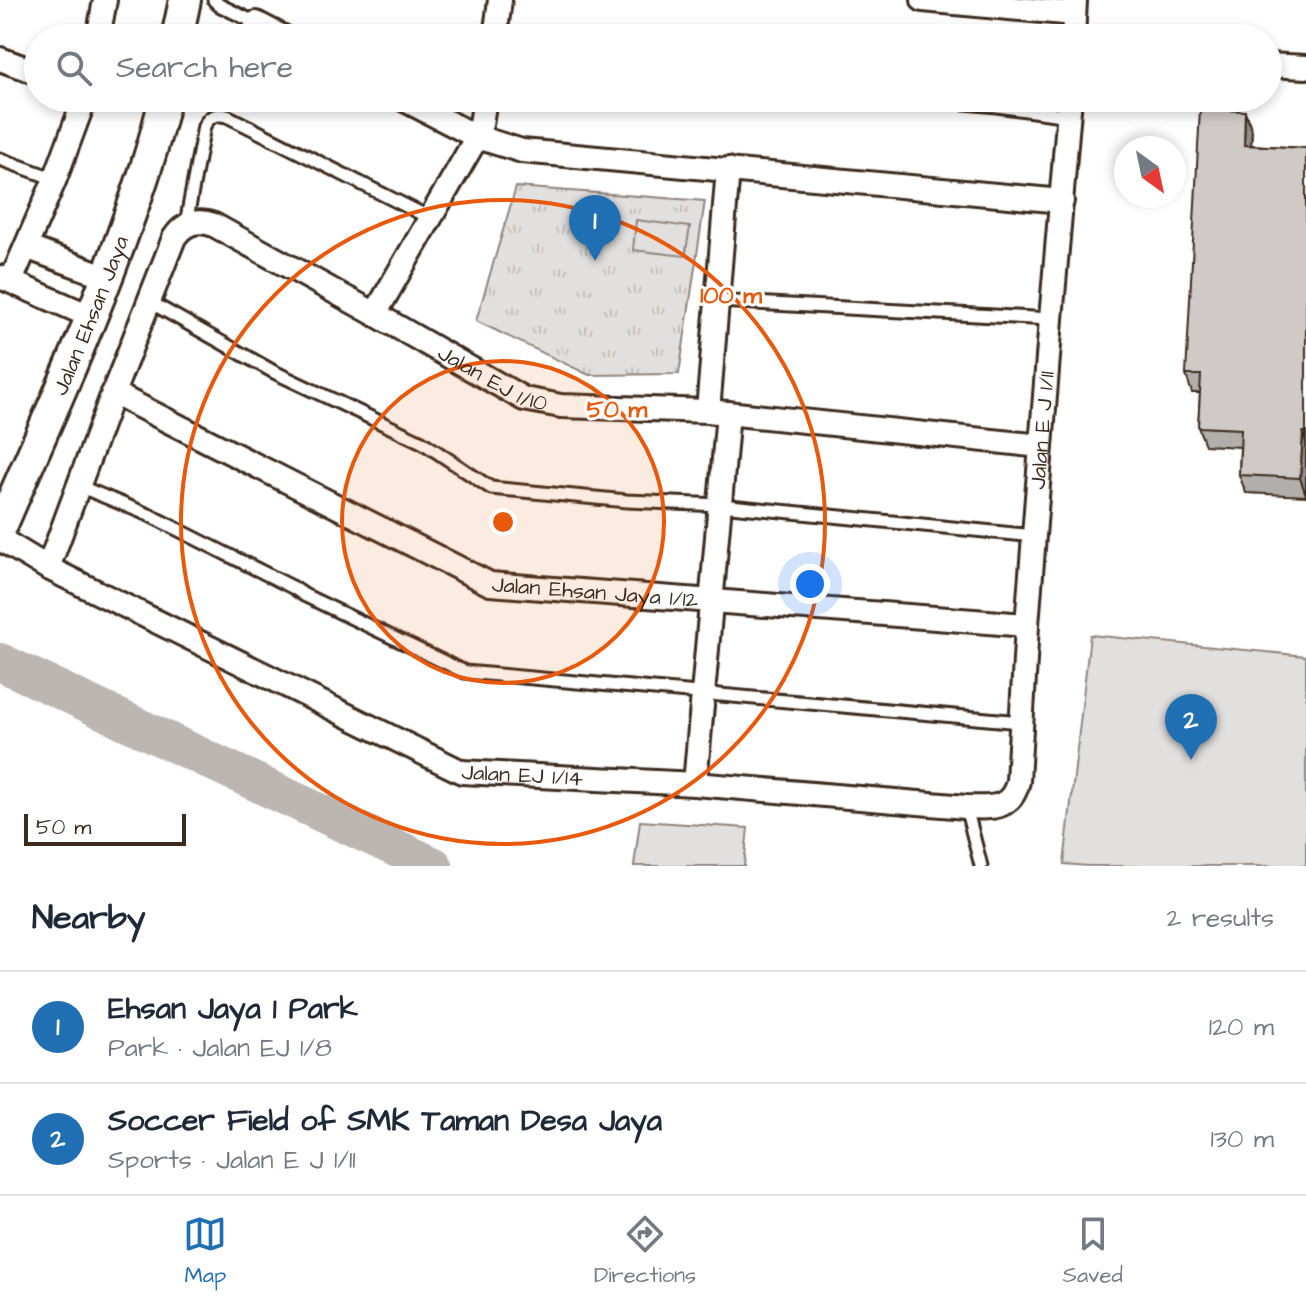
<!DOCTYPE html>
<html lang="en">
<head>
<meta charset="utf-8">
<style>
	:root { --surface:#fff; --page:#f6f6f7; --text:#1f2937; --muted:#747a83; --line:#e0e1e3; --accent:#1f6fb2 }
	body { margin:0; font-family:"Architects Daughter",sans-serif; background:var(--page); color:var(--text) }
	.compass { position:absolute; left:1114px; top:136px; width:72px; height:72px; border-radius:50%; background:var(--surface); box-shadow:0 4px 12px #0003; rotate:147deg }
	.scale { position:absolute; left:24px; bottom:20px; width:162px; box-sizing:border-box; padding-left:8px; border:4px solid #3b2a1e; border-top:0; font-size:22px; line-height:28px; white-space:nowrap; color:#3b2a1e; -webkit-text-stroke:6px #fff; paint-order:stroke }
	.you { position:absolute; left:810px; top:584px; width:28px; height:28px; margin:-20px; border:6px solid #fff; border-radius:50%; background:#1a73e8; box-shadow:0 0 0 12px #1a73e833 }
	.badge { display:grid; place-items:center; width:52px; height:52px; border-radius:50%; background:var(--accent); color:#fff; font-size:26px; font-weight:700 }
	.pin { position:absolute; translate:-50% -66px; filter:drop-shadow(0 2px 4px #0008) }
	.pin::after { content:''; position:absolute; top:42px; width:28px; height:24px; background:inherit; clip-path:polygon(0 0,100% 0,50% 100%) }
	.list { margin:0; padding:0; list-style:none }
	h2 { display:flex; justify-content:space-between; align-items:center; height:104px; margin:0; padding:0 32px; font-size:34px }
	h2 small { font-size:26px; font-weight:400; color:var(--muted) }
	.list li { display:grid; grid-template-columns:52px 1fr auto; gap:24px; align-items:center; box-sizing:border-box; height:112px; padding:0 32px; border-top:2px solid var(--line) }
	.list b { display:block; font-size:30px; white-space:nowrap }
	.list p { margin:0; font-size:26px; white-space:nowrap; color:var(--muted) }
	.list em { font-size:26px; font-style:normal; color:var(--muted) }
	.icon { flex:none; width:44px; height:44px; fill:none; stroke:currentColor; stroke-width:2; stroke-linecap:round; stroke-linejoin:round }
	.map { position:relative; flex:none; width:1306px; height:866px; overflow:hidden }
	.search { position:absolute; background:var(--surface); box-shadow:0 4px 12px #0003; left:24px; right:24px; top:24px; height:88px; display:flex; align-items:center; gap:20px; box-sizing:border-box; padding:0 28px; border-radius:44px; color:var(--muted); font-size:30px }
	.sheet { height:328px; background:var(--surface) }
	nav { display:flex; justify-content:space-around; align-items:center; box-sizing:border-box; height:112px; border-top:2px solid var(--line); background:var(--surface); font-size:22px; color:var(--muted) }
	nav a { display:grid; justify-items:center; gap:4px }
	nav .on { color:var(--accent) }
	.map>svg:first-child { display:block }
</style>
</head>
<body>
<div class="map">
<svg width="1306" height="866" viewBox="0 0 1306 866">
	<defs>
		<pattern id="grass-tufts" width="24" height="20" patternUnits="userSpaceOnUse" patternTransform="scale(2)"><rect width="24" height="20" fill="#e2e0de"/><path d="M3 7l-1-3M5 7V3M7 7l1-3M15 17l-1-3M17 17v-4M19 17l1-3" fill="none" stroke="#c3c0be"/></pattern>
	</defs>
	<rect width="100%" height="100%" fill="#fff"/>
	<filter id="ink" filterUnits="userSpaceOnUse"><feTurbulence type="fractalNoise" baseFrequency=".0125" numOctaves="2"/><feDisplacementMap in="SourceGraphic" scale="16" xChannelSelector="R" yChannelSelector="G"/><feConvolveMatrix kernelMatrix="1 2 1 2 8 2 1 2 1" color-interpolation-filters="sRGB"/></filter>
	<g filter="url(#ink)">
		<!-- grass -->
		<path fill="url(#grass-tufts)" stroke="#8e857e" stroke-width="2" d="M 516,187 L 705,201 L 679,374 L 589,375 L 476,321 Z"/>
		<!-- garden -->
		<g fill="#e2e0de" stroke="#8e857e" stroke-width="2">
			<path d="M 636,220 L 690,227 L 685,256 L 633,250 Z"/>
			<path d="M 1090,635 L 1306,656 L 1306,866 L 1088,866 L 1064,864 Z"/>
			<path d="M 640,821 L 748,828 L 744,866 L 634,866 Z"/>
		</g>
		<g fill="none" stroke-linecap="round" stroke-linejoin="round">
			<!-- river -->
			<path stroke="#bcb6b3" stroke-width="38" d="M 0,662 L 434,866"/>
			<!-- lane casing -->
			<g stroke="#3b2a1e" stroke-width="17">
				<g id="lane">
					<path d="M 214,0 L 219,5 L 256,23"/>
					<path d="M 912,98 L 997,106 L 1069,116"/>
					<path d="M 0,159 L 55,179"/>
					<path d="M 186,224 L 204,126 C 209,116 216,113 227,116 L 430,218"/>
					<path d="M 717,301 L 1051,319"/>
					<path d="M 150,302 L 274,372 L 422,442 L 491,488 L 627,501 L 720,505 L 1034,536"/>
					<path d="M 79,486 L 149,515 L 294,588 L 304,595 L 465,672 L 1021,722"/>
					<path d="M 966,807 L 981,866"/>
				</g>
			</g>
			<!-- street casing -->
			<g stroke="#3b2a1e" stroke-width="28">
				<g id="street">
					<path d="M 923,0 L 1074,14"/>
					<path d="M 256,23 L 285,38"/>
					<path d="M 98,38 L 105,0"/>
					<path d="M 495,38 L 500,0"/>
					<path d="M 1073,38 L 1075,1"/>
					<path d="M 0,59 L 38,73"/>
					<path d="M 1268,65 L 1306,67"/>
					<path d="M 401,98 L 477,137 L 522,151 L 1062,201"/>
					<path d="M 26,247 L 107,277"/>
					<path d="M 0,277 L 92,317"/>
					<path d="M 11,281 L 55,179 L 85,98"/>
					<path d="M 375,314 L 477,137 L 481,124 L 485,98"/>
					<path id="s1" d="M 113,393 L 490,584 L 1027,625"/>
					<path d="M 708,411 L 728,169"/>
					<path id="s2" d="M 0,539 L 48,568 L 462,772 L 695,784 L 966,807 C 991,808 1012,810 1018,781 L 1027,625 L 1051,319 L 1070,98"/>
					<path id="s3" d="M 48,568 L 113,393 L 174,238 C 184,223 197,219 214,225 L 375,314 L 524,399 L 561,406 L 708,411 L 1041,446"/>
					<path d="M 695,784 L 728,413"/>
				</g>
			</g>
			<!-- secondary casing -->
			<g stroke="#3b2a1e" stroke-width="36">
				<g id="secondary">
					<path d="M 177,38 L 185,0"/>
					<path id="s4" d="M 0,529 C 41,434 84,341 119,245 C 137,196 154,148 165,98"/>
				</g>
			</g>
			<!-- lane -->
			<use href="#lane" stroke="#fff" stroke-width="11"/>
			<!-- street -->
			<use href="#street" stroke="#fff" stroke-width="22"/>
			<!-- secondary -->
			<use href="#secondary" stroke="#fff" stroke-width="30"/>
		</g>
		<!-- wall -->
		<path fill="#b2aeab" stroke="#3b2a1e" stroke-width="2" d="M 1252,130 L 1251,145 L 1306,148 L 1306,496 L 1246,493 L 1239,475 L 1240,447 L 1205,445 L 1198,427 L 1200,393 L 1192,393 L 1186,375 Z"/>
		<!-- shaded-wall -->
		<g fill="#918d8b" stroke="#3b2a1e" stroke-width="2">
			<path d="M 1245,111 L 1252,130 L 1250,163 L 1244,145 Z"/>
			<path d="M 1303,432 L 1306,442 L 1306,495 L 1300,478 Z"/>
		</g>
		<!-- building -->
		<path fill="#cfcac7" stroke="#3b2a1e" stroke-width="2" d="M 1200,109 L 1245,111 L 1244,145 L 1306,148 L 1306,432 L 1303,432 L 1300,478 L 1239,475 L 1241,429 L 1198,427 L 1201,375 L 1186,375 Z"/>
	</g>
	<!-- distance rings -->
	<circle cx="503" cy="522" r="161" fill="#e8590c" fill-opacity=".12"/>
	<g fill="none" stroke="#e8590c" stroke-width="4">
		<circle cx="503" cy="522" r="161"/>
		<circle cx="503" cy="522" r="322"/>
	</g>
	<g text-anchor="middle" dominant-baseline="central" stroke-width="6" stroke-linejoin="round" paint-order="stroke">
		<!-- street labels -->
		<g font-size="22" fill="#3b2a1e" stroke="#fff">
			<text stroke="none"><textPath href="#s4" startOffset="232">Jalan Ehsan Jaya</textPath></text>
			<text stroke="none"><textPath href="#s3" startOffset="718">Jalan EJ 1/10</textPath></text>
			<text stroke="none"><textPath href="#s2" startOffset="1440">Jalan E J 1/11</textPath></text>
			<text stroke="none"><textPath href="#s1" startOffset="528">Jalan Ehsan Jaya 1/12</textPath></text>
			<text stroke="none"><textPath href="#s2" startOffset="578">Jalan EJ 1/14</textPath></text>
		</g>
	</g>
	<circle cx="503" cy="522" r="12" fill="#e8590c" stroke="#fff" stroke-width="4"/>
	<g font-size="24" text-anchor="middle" font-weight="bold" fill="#e8590c" stroke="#fff" stroke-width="6" stroke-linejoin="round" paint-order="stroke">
		<text x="731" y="303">100 m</text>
		<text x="617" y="417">50 m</text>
	</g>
</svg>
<svg class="compass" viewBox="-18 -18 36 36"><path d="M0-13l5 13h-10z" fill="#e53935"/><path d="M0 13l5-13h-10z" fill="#747a83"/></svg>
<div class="scale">50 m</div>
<div class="you"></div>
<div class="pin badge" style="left:595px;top:261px">1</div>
<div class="pin badge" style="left:1191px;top:760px">2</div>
<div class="search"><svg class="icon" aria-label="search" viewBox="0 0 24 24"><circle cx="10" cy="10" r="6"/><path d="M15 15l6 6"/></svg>Search here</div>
</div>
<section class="sheet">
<h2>Nearby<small>2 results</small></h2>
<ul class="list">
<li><span class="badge">1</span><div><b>Ehsan Jaya 1 Park</b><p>Park · Jalan EJ 1/8</p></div><em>120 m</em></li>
<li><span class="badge">2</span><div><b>Soccer Field of SMK Taman Desa Jaya</b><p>Sports · Jalan E J 1/11</p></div><em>130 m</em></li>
</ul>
</section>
<nav>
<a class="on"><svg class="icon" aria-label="map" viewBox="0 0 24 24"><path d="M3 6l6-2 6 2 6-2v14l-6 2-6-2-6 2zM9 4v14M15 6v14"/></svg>Map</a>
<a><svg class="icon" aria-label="directions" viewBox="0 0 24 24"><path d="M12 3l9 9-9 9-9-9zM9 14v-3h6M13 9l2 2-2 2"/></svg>Directions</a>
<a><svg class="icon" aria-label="saved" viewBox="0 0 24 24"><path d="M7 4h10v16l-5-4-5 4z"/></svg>Saved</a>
</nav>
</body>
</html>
